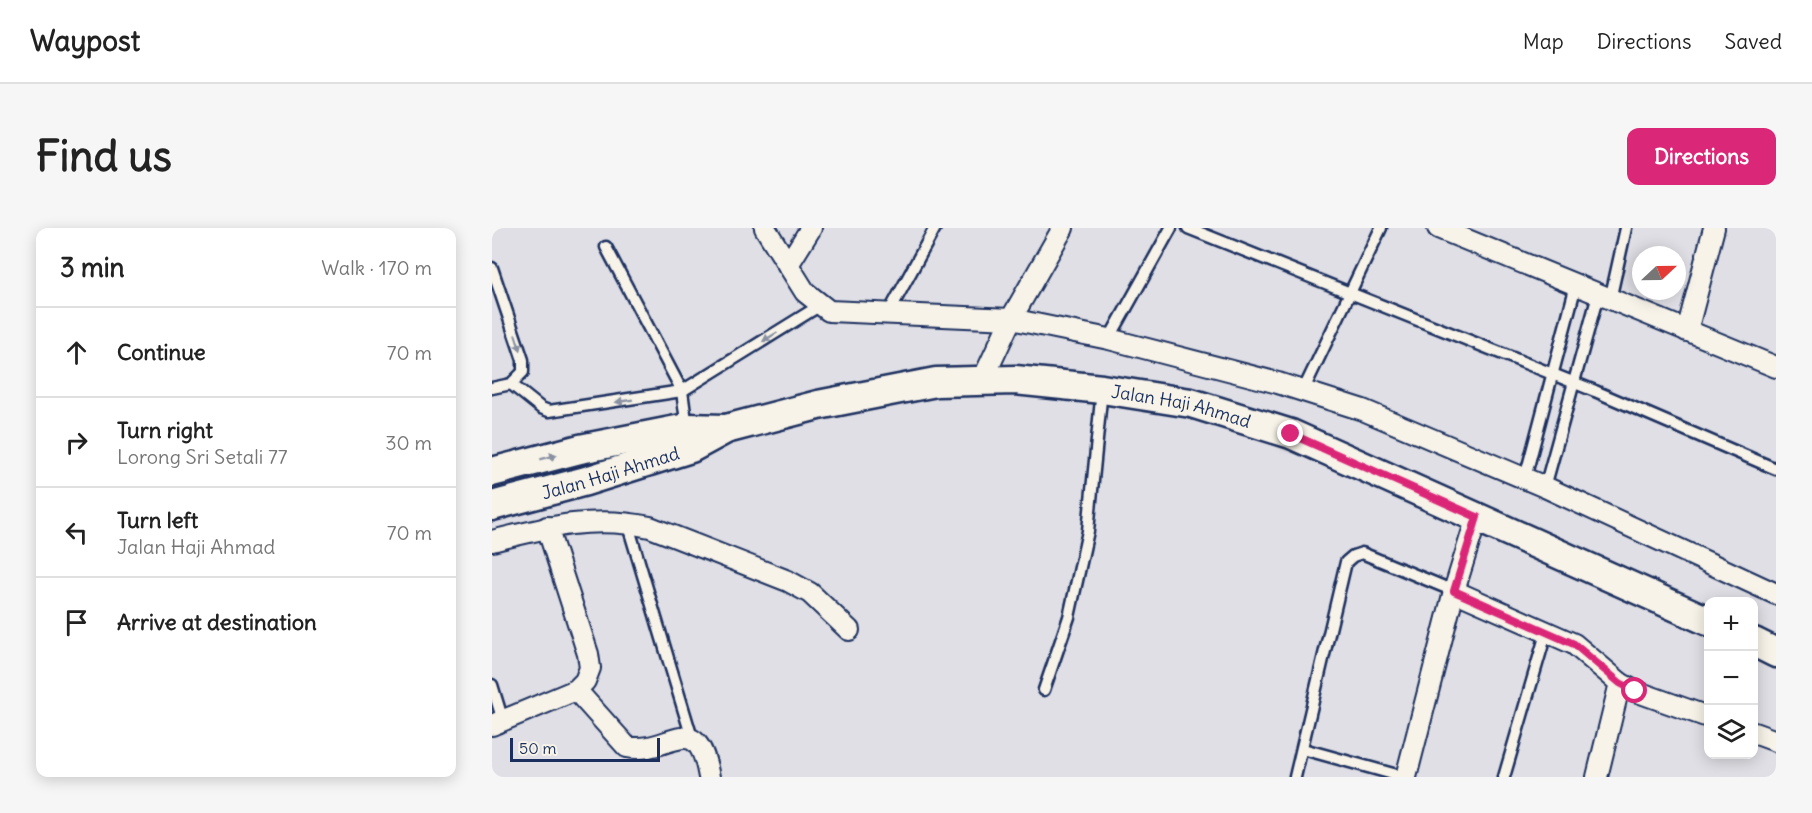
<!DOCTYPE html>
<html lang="en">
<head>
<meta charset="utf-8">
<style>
	:root { --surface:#fff; --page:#f6f6f6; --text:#222; --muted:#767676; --line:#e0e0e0; --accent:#db2777 }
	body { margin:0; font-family:Delius,sans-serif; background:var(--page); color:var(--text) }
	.controls { position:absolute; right:18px; bottom:18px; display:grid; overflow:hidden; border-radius:12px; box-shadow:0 3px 15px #0003 }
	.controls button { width:54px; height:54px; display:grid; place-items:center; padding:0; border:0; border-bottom:2px solid var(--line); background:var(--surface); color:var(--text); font:30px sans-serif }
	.compass { position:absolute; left:1140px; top:18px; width:54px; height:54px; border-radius:50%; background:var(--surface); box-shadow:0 3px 15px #0003; rotate:68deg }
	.scale { position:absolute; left:18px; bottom:15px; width:150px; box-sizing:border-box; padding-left:6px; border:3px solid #1b2f5e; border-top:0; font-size:16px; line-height:21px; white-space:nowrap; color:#1b2f5e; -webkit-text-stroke:4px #f7f3e8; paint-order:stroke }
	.stop { position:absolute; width:18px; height:18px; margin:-14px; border:4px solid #db2777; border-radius:50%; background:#fff }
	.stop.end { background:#db2777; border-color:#fff; box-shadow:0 2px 6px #0008 }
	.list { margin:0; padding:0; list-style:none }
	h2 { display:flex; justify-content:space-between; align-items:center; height:78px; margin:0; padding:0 24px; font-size:26px }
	h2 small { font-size:20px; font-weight:400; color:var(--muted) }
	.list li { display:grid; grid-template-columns:39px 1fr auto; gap:18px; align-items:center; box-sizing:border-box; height:90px; padding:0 24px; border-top:2px solid var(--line) }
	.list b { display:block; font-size:22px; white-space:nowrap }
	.list p { margin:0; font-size:20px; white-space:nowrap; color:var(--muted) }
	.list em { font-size:20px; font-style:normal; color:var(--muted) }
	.icon { flex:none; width:33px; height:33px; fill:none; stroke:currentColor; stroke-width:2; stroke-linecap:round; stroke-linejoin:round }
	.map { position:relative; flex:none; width:1284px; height:549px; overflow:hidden; border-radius:12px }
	header { display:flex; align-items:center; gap:36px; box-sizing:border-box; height:84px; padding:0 30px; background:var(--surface); border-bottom:2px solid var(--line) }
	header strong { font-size:28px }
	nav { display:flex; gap:33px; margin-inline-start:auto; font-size:21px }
	.intro { display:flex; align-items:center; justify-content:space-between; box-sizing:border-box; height:144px; padding:0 36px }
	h1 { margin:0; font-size:42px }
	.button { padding:15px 27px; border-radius:12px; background:var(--accent); color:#fff; font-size:21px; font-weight:700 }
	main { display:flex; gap:36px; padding:0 36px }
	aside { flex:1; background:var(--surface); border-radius:12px; box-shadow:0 3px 15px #0003 }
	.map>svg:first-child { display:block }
</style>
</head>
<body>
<header>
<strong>Waypost</strong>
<nav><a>Map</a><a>Directions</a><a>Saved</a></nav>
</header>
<div class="intro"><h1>Find us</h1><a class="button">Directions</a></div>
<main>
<aside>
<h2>3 min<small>Walk · 170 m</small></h2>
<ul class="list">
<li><svg class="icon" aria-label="ahead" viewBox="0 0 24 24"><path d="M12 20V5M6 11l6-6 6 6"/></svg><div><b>Continue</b></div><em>70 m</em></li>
<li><svg class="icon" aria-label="right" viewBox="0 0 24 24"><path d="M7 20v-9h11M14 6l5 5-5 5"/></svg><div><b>Turn right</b><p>Lorong Sri Setali 77</p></div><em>30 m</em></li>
<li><svg class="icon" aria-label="left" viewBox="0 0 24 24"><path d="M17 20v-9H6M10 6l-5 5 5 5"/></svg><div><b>Turn left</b><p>Jalan Haji Ahmad</p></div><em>70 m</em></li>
<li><svg class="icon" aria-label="arrive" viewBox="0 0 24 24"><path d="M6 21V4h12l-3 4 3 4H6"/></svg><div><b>Arrive at destination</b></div></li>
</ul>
</aside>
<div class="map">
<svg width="1284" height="549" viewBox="0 0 1284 549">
	<rect width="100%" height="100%" fill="#dfdfe5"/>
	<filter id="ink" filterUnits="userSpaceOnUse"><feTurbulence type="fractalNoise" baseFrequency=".0167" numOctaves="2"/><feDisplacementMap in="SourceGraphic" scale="12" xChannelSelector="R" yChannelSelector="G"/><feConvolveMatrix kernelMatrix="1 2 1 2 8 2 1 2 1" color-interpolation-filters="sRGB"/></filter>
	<g filter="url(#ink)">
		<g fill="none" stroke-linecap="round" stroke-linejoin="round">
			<!-- lane casing -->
			<g stroke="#1b2f5e" stroke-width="15">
				<g id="lane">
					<path d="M 696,0 L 1103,163 L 1284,241"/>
					<path d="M 114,19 L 190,163 L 195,200"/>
					<path d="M 0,40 L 31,132 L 31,144 L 19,156 L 0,160"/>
					<path d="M 1118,72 L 1134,0"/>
					<path d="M 396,86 L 443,0"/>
					<path d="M 617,111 L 679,0"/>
					<path d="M 19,156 L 49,180 L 57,183 L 190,163 L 327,78"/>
					<path d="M 811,163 L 889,0"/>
					<path d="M 1033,250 L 1084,57"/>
					<path d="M 1053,259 L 1106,67"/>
					<path d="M 135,294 L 200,510"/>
					<path d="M 0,457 L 11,493"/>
					<path d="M 552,462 L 577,389 L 596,303 L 610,161"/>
					<path d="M 811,521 L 912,549"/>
					<path d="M 803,549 L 854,334 L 861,328 L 870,325 L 962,363"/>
					<path d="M 1012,549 L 1055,402"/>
				</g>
			</g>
			<!-- street casing -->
			<g stroke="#1b2f5e" stroke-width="24">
				<g id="street">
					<path d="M 273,0 L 313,64 L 337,83 L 519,91 L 617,111 L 786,155 L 871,182 L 1053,259 L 1284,366"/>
					<path d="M 946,0 L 1284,139"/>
					<path d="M 296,37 L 319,0"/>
					<path d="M 1195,103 L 1222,0"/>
					<path d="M 491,151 L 519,91 L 571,0"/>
					<path d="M 0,313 C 55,299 101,287 158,299 L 296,353 L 318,365 L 357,402"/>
					<path d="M 962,363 L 1082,416 L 1128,455 L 1143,463 L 1216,489"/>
					<path d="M 84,462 L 135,519 C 177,528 204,477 217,549"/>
					<path d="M 0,497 L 84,462 L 93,453 L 98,440 L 96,426 L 55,299"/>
					<path d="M 1262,505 L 1284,513"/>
					<path d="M 914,549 L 962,363 L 985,289"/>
					<path d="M 1105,549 L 1128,455"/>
				</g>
			</g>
			<!-- secondary casing -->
			<g stroke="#1b2f5e" stroke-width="33">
				<g id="secondary">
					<path d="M 0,244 L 88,221 L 195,200 L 233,201"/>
					<path id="s1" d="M 0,278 L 94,253 L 199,220 L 234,201 L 326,177 L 444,154 L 523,152 L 610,161 L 699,175 L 799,206 L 1216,393"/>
					<path d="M 1262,414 L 1284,425"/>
				</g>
			</g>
			<!-- lane -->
			<use href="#lane" stroke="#f7f3e8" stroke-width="10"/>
			<!-- street -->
			<use href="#street" stroke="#f7f3e8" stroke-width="20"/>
			<!-- secondary -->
			<use href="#secondary" stroke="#f7f3e8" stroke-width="28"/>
		</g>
		<!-- one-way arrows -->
		<defs><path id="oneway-solid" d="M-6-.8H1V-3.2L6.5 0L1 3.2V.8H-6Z" transform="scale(1.5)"/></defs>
		<g fill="#8991a3">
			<use href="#oneway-solid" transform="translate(278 109) rotate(148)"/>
			<use href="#oneway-solid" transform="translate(26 115) rotate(72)"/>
			<use href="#oneway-solid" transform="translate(132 173) rotate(171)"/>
			<use href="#oneway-solid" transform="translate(57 229) rotate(-15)"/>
		</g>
	</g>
	<g fill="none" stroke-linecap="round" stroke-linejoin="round" filter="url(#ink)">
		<!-- route -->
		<path stroke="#db2777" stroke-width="8" d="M 799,206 L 985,289 L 962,363 L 1082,416 L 1128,455 L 1143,463"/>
	</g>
	<g text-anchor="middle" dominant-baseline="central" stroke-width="4.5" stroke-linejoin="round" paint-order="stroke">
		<!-- street labels -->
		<g font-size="18" fill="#1b2f5e" stroke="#f7f3e8">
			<text stroke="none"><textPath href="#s1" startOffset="710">Jalan Haji Ahmad</textPath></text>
			<text stroke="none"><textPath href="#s1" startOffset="123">Jalan Haji Ahmad</textPath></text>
		</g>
	</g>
</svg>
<div class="controls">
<button>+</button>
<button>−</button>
<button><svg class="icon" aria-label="layers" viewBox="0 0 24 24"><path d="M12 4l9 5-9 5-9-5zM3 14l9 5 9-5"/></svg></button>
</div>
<svg class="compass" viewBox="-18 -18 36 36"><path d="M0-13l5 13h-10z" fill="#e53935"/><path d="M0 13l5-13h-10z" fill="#767676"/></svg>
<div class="scale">50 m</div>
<div class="stop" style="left:1143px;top:463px"></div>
<div class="stop end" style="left:799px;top:206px"></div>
</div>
</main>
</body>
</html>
